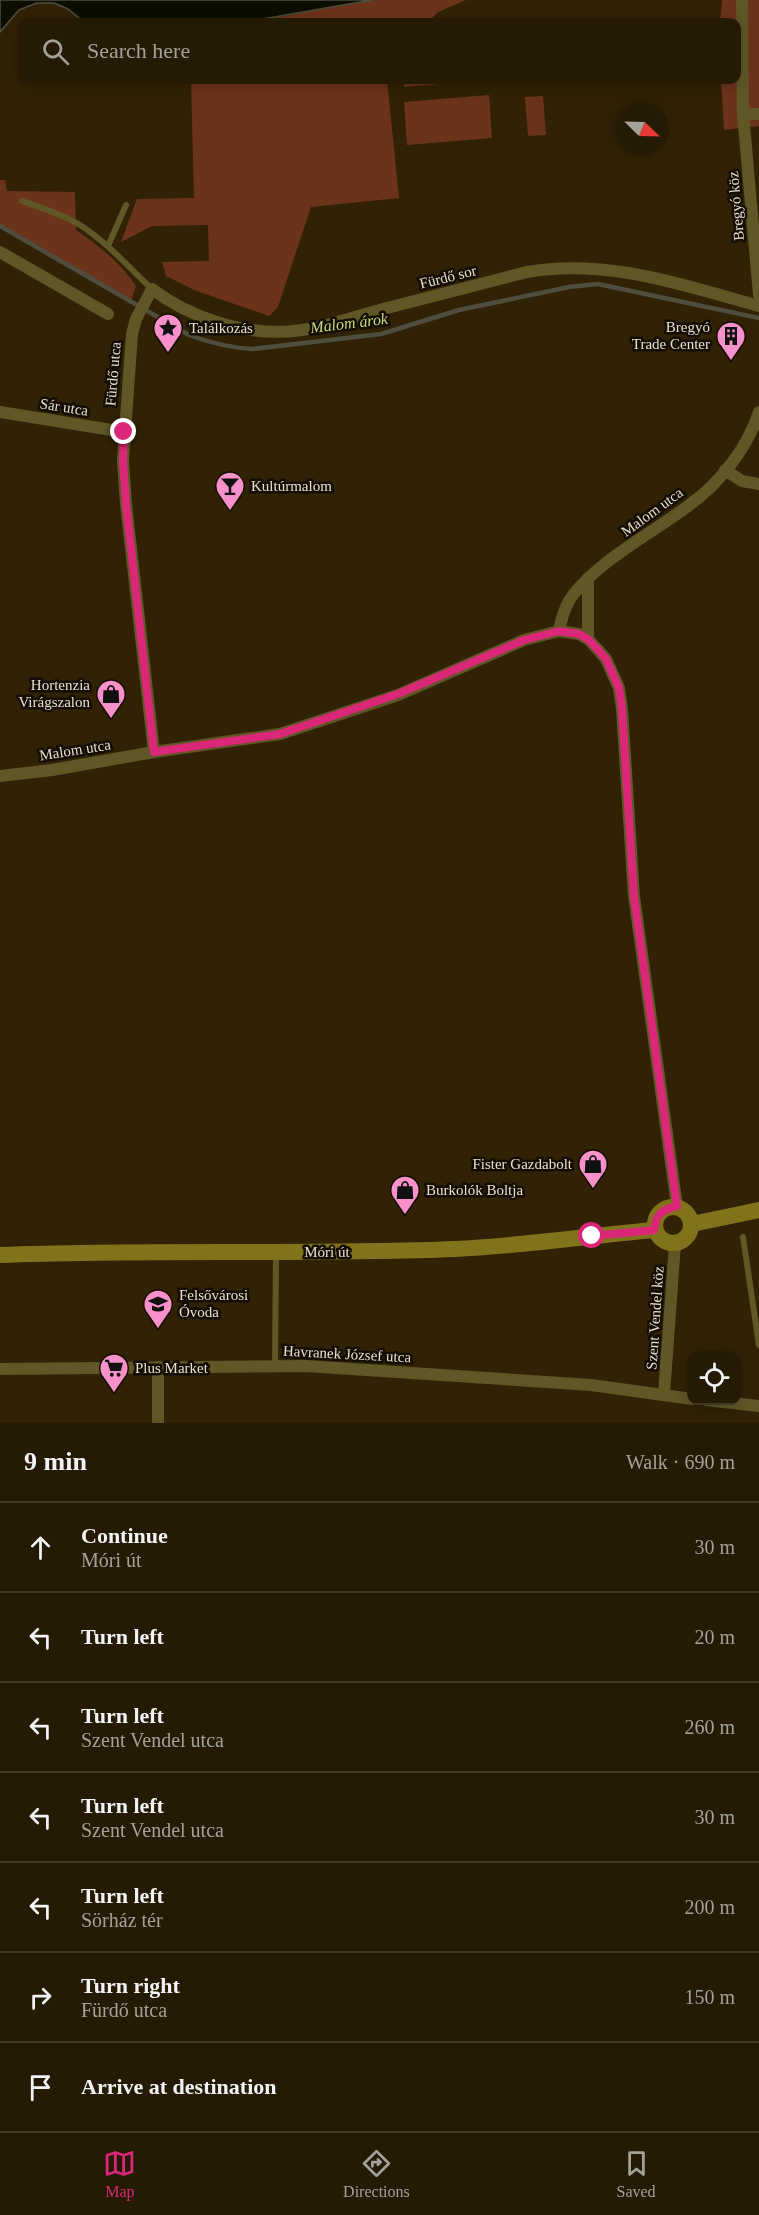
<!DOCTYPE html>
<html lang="en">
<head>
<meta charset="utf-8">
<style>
	:root { --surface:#251a04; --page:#312713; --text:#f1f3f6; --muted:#a3a19a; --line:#423826; --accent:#db2777 }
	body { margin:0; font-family:Georgia,serif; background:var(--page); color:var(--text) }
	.controls { position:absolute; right:18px; bottom:18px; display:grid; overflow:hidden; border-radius:12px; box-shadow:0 3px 15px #0003 }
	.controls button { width:54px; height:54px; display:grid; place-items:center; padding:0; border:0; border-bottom:2px solid var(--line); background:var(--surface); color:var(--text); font:30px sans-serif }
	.compass { position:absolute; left:615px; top:102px; width:54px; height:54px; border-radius:50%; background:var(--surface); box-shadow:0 3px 15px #0003; rotate:113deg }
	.stop { position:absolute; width:18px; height:18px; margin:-14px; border:4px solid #db2777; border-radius:50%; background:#fff }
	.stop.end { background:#db2777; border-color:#fff; box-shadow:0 2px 6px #0008 }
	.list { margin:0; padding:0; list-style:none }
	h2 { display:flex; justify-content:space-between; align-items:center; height:78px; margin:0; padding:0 24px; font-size:26px }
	h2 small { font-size:20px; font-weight:400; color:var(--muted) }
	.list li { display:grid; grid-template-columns:39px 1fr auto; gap:18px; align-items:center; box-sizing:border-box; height:90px; padding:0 24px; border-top:2px solid var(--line) }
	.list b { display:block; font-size:22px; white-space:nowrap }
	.list p { margin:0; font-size:20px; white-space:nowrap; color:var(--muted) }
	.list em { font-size:20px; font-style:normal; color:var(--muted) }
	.icon { flex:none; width:33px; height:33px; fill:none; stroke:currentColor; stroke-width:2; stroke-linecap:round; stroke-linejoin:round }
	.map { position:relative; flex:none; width:759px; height:1423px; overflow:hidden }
	.search { position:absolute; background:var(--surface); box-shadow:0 3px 15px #0003; left:18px; right:18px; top:18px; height:66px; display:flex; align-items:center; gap:15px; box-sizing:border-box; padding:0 21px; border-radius:12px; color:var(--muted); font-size:22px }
	.sheet { height:708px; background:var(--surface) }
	nav { display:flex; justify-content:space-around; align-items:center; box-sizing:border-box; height:84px; border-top:2px solid var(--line); background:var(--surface); font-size:16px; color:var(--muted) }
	nav a { display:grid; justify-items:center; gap:3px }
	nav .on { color:var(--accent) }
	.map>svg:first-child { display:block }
</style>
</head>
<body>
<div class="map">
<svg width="759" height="1423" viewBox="0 0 759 1423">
	<rect width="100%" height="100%" fill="#312205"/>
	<!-- green -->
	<g fill="#6c331b">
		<path d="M 374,0 L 466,0 L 438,12 L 428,22 L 251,22 Z"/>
		<path d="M 722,0 L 759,0 L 759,126 L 724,130 L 721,80 L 736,80 L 736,22 L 720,22 Z"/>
		<path d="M 191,80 L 387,80 L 399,198 L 311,207 L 278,307 L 269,316 L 194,290 L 166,276 L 162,262 L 209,261 L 208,225 L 152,226 L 121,242 L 137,199 L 194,198 Z"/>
		<path d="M 404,80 L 474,80 L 475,81 L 404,87 Z"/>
		<path d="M 489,95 L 492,138 L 407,145 L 404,102 Z"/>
		<path d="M 543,96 L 546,135 L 528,136 L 525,97 Z"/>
		<path d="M 0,180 L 5,180 L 7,191 L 75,192 L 76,230 C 99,246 120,262 136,286 L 131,301 L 0,226 Z"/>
	</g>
	<!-- water -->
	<path fill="#0b0e00" stroke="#4e4d3e" stroke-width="1.5" d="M 0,0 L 372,0 L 245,22 L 84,22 L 68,9 L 54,3 L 37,3 L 19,10 L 0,32 Z"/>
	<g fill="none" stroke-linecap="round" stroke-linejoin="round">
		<!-- stream -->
		<path stroke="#4e4d3e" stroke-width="4.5" d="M 0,226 L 189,335 C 211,343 230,348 253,349 L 381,334 L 459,310 L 569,287 L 598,284 L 759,318"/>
		<!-- lane -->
		<g stroke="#605727" stroke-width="6">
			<path d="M 22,201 C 45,209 71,217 90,232 C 113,248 131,270 152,289"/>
			<path d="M 108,246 L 126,205"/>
			<path d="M 743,1237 L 759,1345"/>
			<path d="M 275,1365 L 276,1254"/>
		</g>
		<!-- street -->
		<g stroke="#605727" stroke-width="12">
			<path d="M 742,0 L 743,113 L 759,295"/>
			<path d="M 743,113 L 759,114"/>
			<path d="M 0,252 L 108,314"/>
			<path d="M 0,412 L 124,432"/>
			<path d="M 725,470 L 742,481 L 759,484"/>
			<path d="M 559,631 C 561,620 564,610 569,601 C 591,565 654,532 688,506 C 719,484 747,449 759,412"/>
			<path d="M 588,639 L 588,578"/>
			<path d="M 154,752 L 126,504 L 123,460 L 132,334 L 136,319 L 152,289 C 190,318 246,336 293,331 C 326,328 358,315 391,307 C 436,295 482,284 527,272 C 607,258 683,285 759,306"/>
			<path d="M 0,776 L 52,770 L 154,752 L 280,734 L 398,695 L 524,640 L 559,631 L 579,634 L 588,639 L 600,652 L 606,659 L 619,688 L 622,709 L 634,896 L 677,1206"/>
			<path d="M 158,1367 L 158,1423"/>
			<path d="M 0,1369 L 306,1366 L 591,1385 L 692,1399"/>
			<path d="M 664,1394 L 675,1244"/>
			<path d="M 706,1400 L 759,1406"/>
		</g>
		<!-- secondary -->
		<g stroke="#81731c" stroke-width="16">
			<circle cx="673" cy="1225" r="18"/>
			<path d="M 692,1224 L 759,1210"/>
			<path d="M 0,1255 C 152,1249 303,1255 455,1249 C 521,1246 587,1236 654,1230"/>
		</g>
	</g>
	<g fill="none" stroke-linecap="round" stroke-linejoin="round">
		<!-- route -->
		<path stroke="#db2777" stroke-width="8" d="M 124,432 L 123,460 L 126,504 L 154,752 L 280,734 L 398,694 L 524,640 L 559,631 L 579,634 L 588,639 L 600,652 L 606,659 L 619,688 L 622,709 L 634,896 L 677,1206 C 661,1210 656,1214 654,1230 L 592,1236"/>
	</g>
	<!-- icons -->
	<defs>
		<g id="sight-pin" transform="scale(1.5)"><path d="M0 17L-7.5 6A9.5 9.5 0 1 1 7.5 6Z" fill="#f890ca" stroke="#130d03"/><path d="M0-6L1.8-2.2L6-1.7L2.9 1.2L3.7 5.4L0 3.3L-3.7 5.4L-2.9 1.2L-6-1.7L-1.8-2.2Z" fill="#111"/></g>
		<g id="building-pin" transform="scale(1.5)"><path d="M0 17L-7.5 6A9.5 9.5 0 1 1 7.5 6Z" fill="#f890ca" stroke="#130d03"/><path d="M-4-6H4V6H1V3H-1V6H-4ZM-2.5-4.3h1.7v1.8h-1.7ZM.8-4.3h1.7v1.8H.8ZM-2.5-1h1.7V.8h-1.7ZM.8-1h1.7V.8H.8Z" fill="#111"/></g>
		<g id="bar-pin" transform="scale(1.5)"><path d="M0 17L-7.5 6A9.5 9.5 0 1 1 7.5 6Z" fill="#f890ca" stroke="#130d03"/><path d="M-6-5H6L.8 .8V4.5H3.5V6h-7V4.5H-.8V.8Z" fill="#111"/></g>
		<g id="shop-pin" transform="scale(1.5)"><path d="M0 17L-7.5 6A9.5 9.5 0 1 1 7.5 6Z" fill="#f890ca" stroke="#130d03"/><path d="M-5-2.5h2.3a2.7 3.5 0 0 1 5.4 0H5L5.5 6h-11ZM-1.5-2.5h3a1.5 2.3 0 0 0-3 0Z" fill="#111"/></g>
		<g id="school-pin" transform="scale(1.5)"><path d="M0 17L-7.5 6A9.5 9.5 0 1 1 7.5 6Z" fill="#f890ca" stroke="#130d03"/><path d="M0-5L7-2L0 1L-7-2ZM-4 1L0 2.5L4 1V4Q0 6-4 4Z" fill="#111"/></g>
		<g id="supermarket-pin" transform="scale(1.5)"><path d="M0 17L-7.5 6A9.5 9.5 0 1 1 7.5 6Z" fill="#f890ca" stroke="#130d03"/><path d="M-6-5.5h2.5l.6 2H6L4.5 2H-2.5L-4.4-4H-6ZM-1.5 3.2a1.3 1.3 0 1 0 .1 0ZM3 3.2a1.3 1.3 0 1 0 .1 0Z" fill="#111"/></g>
	</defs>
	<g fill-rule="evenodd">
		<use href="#sight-pin" x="168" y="328"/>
		<use href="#building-pin" x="731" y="336"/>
		<use href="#bar-pin" x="230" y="486"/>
		<use href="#shop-pin" x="111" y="694"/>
		<use href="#shop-pin" x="593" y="1164"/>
		<use href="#shop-pin" x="405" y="1190"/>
		<use href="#school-pin" x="158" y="1304"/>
		<use href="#supermarket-pin" x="114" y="1368"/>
	</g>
	<g text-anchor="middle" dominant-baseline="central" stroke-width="5" stroke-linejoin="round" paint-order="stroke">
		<!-- street labels -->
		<g font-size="15" fill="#e9dfcf" stroke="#130d03">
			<text transform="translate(736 206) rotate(-95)">Bregyó köz</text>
			<text transform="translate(448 277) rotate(-14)">Fürdő sor</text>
			<text transform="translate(113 374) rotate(-85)">Fürdő utca</text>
			<text transform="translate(64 407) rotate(9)">Sár utca</text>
			<text transform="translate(652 512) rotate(-36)">Malom utca</text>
			<text transform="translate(75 750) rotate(-9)">Malom utca</text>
			<text x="327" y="1252">Móri út</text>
			<text transform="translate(655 1318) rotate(-86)">Szent Vendel köz</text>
			<text transform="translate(347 1354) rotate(3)">Havranek József utca</text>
		</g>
		<!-- poi labels -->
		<g font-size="15" fill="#e9dfcf" stroke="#130d03" text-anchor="start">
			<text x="710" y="327" text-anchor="end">Bregyó<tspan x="710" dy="17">Trade Center</tspan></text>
			<text x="189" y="328">Találkozás</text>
			<text x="251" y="486">Kultúrmalom</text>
			<text x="90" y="685" text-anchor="end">Hortenzia<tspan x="90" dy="17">Virágszalon</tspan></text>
			<text x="572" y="1164" text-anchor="end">Fister Gazdabolt</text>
			<text x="426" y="1190">Burkolók Boltja</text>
			<text x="179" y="1295">Felsővárosi<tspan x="179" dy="17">Óvoda</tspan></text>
			<text x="135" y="1368">Plus Market</text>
		</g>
		<!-- water labels -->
		<g font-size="16" font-style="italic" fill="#cadd7e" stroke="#130d03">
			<text transform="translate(349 323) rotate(-7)">Malom árok</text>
		</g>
	</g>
</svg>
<div class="controls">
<button><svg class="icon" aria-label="locate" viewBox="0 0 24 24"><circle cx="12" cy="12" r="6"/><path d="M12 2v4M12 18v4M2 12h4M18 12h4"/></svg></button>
</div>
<svg class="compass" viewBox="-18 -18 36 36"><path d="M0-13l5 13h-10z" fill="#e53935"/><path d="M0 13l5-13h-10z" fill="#a3a19a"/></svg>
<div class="stop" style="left:592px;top:1236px"></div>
<div class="stop end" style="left:124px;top:432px"></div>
<div class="search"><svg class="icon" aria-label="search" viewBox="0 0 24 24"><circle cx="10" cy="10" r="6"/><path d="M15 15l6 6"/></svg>Search here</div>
</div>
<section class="sheet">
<h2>9 min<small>Walk · 690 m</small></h2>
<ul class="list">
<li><svg class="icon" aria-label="ahead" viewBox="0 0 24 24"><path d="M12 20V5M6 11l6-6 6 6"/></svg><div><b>Continue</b><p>Móri út</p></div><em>30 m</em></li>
<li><svg class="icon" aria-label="left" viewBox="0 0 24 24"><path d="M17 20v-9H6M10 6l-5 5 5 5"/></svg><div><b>Turn left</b></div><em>20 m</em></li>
<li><svg class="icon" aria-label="left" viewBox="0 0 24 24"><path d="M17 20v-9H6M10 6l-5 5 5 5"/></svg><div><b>Turn left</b><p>Szent Vendel utca</p></div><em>260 m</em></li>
<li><svg class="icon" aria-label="left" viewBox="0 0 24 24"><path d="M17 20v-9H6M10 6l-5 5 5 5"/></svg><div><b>Turn left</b><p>Szent Vendel utca</p></div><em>30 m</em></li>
<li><svg class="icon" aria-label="left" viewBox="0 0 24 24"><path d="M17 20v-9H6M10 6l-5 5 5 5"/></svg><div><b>Turn left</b><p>Sörház tér</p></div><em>200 m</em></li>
<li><svg class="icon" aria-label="right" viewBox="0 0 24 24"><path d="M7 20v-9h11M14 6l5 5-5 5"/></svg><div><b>Turn right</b><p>Fürdő utca</p></div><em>150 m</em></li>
<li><svg class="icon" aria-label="arrive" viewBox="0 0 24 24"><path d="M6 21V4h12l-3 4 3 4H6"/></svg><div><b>Arrive at destination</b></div></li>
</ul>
</section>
<nav>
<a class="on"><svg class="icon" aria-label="map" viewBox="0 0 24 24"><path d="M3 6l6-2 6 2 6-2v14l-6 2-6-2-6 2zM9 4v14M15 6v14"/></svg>Map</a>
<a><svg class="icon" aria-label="directions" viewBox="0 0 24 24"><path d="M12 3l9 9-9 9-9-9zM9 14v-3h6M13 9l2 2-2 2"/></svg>Directions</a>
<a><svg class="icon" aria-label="saved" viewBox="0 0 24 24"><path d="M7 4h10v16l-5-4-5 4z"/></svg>Saved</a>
</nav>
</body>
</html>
